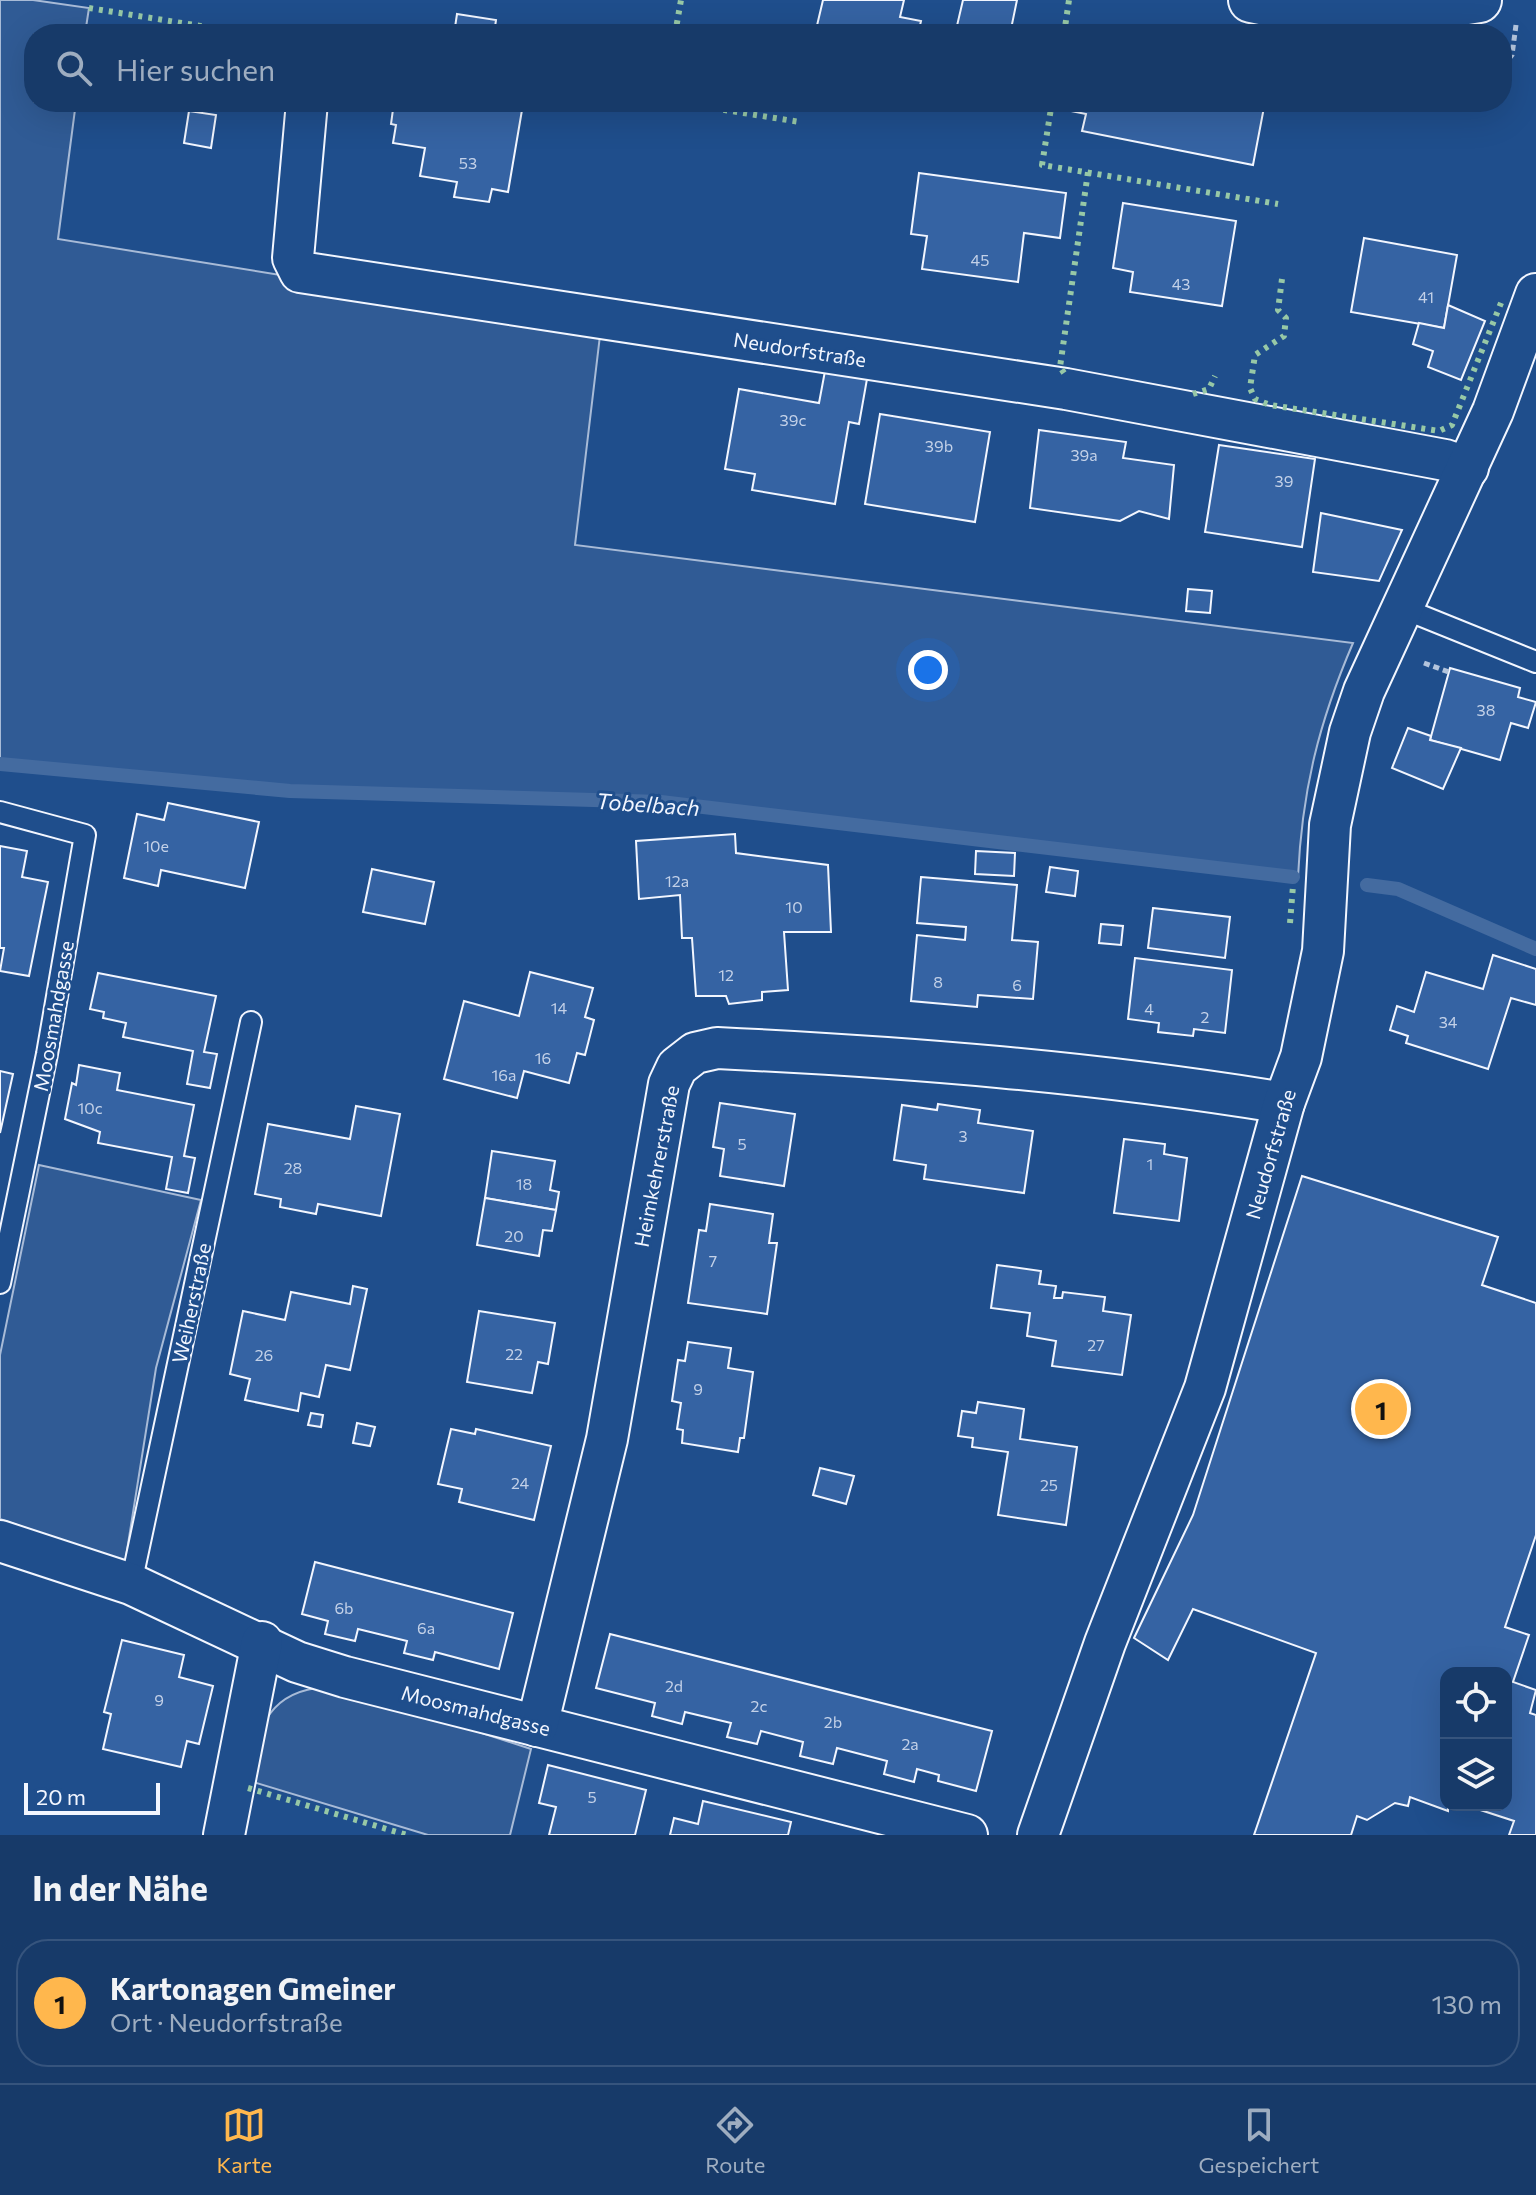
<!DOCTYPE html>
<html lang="de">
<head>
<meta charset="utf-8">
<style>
	:root { --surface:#173a69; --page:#244571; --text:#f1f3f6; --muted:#9eadc0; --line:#36547d; --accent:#ffb74d }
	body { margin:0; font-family:Commissioner,sans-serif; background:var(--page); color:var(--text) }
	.controls { position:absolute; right:24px; bottom:24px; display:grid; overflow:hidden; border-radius:16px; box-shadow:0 8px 32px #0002 }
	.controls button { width:72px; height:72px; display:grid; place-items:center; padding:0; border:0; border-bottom:2px solid var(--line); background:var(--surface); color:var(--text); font:40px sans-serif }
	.scale { position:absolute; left:24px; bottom:20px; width:136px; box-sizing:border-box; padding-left:8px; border:4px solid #f2f6ff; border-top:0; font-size:22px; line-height:28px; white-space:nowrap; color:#f2f6ff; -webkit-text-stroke:6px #1f4e8c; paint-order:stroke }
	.you { position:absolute; left:928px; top:670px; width:28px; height:28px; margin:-20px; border:6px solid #fff; border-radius:50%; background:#1a73e8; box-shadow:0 0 0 12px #1a73e833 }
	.badge { display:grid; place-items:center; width:52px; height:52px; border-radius:50%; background:var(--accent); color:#111; font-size:26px; font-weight:700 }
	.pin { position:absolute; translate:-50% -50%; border:4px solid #fff; box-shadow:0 2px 8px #0006 }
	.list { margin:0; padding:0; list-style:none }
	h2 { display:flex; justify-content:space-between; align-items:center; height:104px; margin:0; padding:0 32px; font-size:34px }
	h2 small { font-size:26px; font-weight:400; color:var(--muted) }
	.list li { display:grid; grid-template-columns:52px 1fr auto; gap:24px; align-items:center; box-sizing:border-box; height:128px; margin:0 16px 16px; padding:0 16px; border:2px solid var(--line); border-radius:32px }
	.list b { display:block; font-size:30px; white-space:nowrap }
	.list p { margin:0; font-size:26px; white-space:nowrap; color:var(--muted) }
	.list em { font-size:26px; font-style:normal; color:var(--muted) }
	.icon { flex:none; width:44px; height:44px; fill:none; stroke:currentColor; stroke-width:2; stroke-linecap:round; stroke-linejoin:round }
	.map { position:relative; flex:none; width:1536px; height:1835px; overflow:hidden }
	.search { position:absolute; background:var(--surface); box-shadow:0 8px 32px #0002; left:24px; right:24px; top:24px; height:88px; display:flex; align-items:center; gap:20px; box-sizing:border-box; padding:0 28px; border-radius:32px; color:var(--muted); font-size:30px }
	.sheet { height:248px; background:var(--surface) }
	nav { display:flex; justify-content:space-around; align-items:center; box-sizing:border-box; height:112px; border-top:2px solid var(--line); background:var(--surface); font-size:22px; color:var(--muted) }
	nav a { display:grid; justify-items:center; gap:4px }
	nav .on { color:var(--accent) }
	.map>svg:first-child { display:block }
</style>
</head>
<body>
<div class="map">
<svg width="1536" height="1835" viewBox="0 0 1536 1835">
	<rect width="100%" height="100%" fill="#1f4e8c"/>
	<!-- grass -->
	<g fill="#305b95" stroke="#a8bbd7" stroke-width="2">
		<path d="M 0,0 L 33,0 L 89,8 L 85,34 L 34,34 L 34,102 L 76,102 L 58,239 L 601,327 L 575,545 L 1353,643 C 1319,722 1302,790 1298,877 L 662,800 L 288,790 L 0,761 Z"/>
		<path d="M 39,1165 L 201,1200 L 156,1368 L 125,1563 L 0,1519 L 0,1355 Z"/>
		<path d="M 316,1688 L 402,1707 L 531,1749 L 510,1835 L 428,1835 L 250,1781 C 256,1735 264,1696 316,1688 Z"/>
	</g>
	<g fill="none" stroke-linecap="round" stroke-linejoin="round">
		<!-- stream -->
		<g stroke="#446ba0" stroke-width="14">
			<path d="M 0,764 L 290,791 L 661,802 L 1293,877"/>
			<path d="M 1367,885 L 1398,889 L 1536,949"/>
		</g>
	</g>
	<!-- building -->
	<g fill="#3563a3" stroke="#f2f6ff" stroke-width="2">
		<path d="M 823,0 L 904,0 L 900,17 L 921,21 L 918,34 L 815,34 Z"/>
		<path d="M 963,0 L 1017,0 L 1010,34 L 956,30 Z"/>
		<path d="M 457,14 L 496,20 L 494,34 L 454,34 Z"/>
		<path d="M 173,102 L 219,102 L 218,110 Z"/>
		<path d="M 394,102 L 494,102 L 494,106 L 522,110 L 508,192 L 492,189 L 489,202 L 454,197 L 457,182 L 420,176 L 425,148 L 393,143 L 396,125 L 391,124 Z"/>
		<path d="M 1063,102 L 1265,102 L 1253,165 L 1082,131 L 1086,114 L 1061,109 Z"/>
		<path d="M 189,111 L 216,115 L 211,148 L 184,143 Z"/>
		<path d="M 919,173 L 1066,193 L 1060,238 L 1024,233 L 1018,282 L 922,269 L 927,236 L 911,234 Z"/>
		<path d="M 1123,203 L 1236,221 L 1222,306 L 1130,292 L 1133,272 L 1113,268 Z"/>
		<path d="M 1364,238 L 1457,255 L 1444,328 L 1351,312 Z"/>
		<path d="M 1448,305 L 1485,321 L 1461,380 L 1428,367 L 1433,351 L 1413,344 L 1419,323 L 1444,328 Z"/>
		<path d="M 825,371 L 867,379 L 859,424 L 849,422 L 835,504 L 752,490 L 755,474 L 725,469 L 739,389 L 819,403 Z"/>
		<path d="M 880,414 L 990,432 L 975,522 L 865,504 Z"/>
		<path d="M 1039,430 L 1126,442 L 1123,458 L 1174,465 L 1169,519 L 1139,511 L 1120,521 L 1030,508 Z"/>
		<path d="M 1219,445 L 1315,459 L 1302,547 L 1205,532 Z"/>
		<path d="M 1321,513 L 1402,530 L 1379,581 L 1313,572 Z"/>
		<path d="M 1188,589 L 1212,591 L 1210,613 L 1186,611 Z"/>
		<path d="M 1450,668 L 1520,688 L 1518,697 L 1536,702 L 1528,728 L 1511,723 L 1500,760 L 1430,740 Z"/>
		<path d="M 1408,728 L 1431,736 L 1430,740 L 1461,748 L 1443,789 L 1392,768 Z"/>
		<path d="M 168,803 L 259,822 L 245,888 L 161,870 L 158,886 L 124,878 L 137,814 L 164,820 Z"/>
		<path d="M 735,834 L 736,853 L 828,865 L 831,932 L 784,932 L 788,990 L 762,992 L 762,1000 L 729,1004 L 726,996 L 696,996 L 692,938 L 682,938 L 680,895 L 639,899 L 636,841 Z"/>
		<path d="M 0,846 L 27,851 L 22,877 L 48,882 L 29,976 L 0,971 L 4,948 L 0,948 Z"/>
		<path d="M 976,851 L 1015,853 L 1014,876 L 975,874 Z"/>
		<path d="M 1050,867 L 1078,871 L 1075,896 L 1046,892 Z"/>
		<path d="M 372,869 L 434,882 L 425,924 L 363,912 Z"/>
		<path d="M 921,877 L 1017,885 L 1012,940 L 1038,942 L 1033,999 L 978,995 L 977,1007 L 911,1001 L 917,935 L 965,940 L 966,927 L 917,923 Z"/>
		<path d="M 1153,908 L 1230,917 L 1225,958 L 1148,948 Z"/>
		<path d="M 1101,924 L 1123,926 L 1121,945 L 1099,943 Z"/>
		<path d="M 1493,955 L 1536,969 L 1536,1005 L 1511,998 L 1488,1069 L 1406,1043 L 1408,1036 L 1390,1030 L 1397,1006 L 1414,1012 L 1426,972 L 1483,989 Z"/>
		<path d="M 1135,958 L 1232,970 L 1225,1033 L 1194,1029 L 1193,1036 L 1158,1032 L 1159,1023 L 1128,1019 Z"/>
		<path d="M 530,972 L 593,988 L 585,1017 L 594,1020 L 585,1055 L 577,1053 L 569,1083 L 524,1071 L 517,1098 L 444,1079 L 464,1001 L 519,1016 Z"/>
		<path d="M 98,973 L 216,996 L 204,1052 L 217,1054 L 210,1088 L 187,1084 L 193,1051 L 123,1037 L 126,1023 L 103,1018 L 104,1012 L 90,1009 Z"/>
		<path d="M 79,1065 L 120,1073 L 117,1090 L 194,1105 L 184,1156 L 195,1158 L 188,1193 L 166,1189 L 172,1157 L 98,1143 L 100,1132 L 65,1119 L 72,1083 L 76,1085 Z"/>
		<path d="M 0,1071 L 13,1074 L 0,1133 Z"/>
		<path d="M 720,1103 L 795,1114 L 784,1186 L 720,1176 L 724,1149 L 713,1147 Z"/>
		<path d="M 938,1104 L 980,1110 L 978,1123 L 1033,1131 L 1024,1193 L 924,1179 L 926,1165 L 894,1160 L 902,1105 L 937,1110 Z"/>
		<path d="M 356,1106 L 400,1114 L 381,1216 L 318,1204 L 316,1214 L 280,1207 L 281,1199 L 255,1194 L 268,1124 L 350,1139 Z"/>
		<path d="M 1124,1139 L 1165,1144 L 1164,1154 L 1187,1158 L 1179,1221 L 1114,1213 Z"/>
		<path d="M 492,1151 L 555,1161 L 550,1190 L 559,1192 L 556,1210 L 485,1198 Z"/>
		<path d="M 1302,1176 L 1498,1237 L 1482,1285 L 1536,1303 L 1536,1535 L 1505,1627 L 1529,1635 L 1513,1682 L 1536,1690 L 1530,1713 L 1536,1715 L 1536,1835 L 1509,1835 L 1514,1821 L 1465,1805 L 1506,1805 L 1506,1673 L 1446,1673 L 1448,1811 L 1410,1797 L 1408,1806 L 1395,1803 L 1367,1820 L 1357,1816 L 1351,1835 L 1254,1835 L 1316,1653 L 1193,1609 L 1168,1660 L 1134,1638 L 1193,1515 Z"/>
		<path d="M 485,1198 L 556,1210 L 552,1231 L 543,1230 L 539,1256 L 477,1245 Z"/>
		<path d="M 710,1204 L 773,1214 L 769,1243 L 777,1243 L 767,1314 L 688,1303 L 699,1230 L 706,1231 Z"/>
		<path d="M 997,1265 L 1041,1271 L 1039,1284 L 1056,1286 L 1054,1298 L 1062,1298 L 1063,1292 L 1105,1297 L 1103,1311 L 1131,1315 L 1122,1375 L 1052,1366 L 1056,1341 L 1027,1336 L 1030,1313 L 991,1308 Z"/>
		<path d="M 353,1286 L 367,1289 L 350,1370 L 326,1365 L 319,1397 L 301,1393 L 298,1411 L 245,1400 L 250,1379 L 230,1374 L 243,1311 L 285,1320 L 291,1292 L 350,1304 Z"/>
		<path d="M 479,1311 L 555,1323 L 548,1364 L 538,1362 L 532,1393 L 467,1382 Z"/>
		<path d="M 688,1342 L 731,1348 L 728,1368 L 753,1372 L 744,1438 L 740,1438 L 738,1452 L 682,1443 L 683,1430 L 677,1429 L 681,1403 L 672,1401 L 678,1360 L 685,1361 Z"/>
		<path d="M 978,1402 L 1024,1409 L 1020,1439 L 1077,1447 L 1066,1525 L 998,1515 L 1008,1452 L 972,1447 L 973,1438 L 958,1436 L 962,1411 L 976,1413 Z"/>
		<path d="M 311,1413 L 323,1415 L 321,1427 L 308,1425 Z"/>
		<path d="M 357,1423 L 375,1427 L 370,1446 L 353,1443 Z"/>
		<path d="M 451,1429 L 475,1434 L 476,1429 L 551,1446 L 534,1520 L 459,1502 L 462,1489 L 438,1484 Z"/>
		<path d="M 820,1468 L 854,1476 L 846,1504 L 813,1495 Z"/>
		<path d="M 315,1562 L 513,1613 L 499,1669 L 435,1652 L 433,1660 L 404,1653 L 407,1641 L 358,1629 L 355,1641 L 325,1634 L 328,1621 L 302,1614 Z"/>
		<path d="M 610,1634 L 992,1731 L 976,1791 L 938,1781 L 939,1775 L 917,1769 L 914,1782 L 884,1774 L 887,1761 L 837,1748 L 833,1764 L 800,1756 L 803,1742 L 761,1731 L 757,1744 L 727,1737 L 731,1723 L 685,1712 L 682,1724 L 652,1716 L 655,1703 L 596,1688 Z"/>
		<path d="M 122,1640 L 184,1655 L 179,1677 L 213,1686 L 199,1744 L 187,1741 L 181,1767 L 103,1749 L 111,1714 L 104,1712 Z"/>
		<path d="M 548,1765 L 646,1790 L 635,1835 L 549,1835 L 556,1807 L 539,1803 Z"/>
		<path d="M 703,1801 L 791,1822 L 788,1835 L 670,1835 L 674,1818 L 698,1824 Z"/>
	</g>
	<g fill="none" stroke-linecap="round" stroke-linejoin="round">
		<!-- service casing -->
		<g stroke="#f2f6ff" stroke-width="24">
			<g id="service">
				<path d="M 1402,608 L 1536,662"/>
				<path d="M 0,812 L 85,835 L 47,1054 L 0,1283"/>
				<path d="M 131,1584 L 251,1022"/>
			</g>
		</g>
		<!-- minor casing -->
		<g stroke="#f2f6ff" stroke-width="44">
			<g id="minor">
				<path d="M 307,102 L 293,258 L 300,272 L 1066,389 L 1445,460 L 1468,468"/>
				<path d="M 0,1541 L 131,1584 L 297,1662 L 345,1677 L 967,1835"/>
				<path d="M 537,1726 L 607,1439 L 669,1084 L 677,1067 L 695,1053 L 717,1048 C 907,1057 1095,1072 1284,1103"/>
				<path d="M 224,1835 L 262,1642"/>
				<path d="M 1038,1835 L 1105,1643 L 1205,1388 L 1284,1103 L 1301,1057 L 1323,951 L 1330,825 L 1350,732 L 1364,691 L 1493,411 L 1536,294"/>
			</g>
		</g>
		<!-- tertiary casing -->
		<g stroke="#f2f6ff" stroke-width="48">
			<path id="tertiary" d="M 1251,0 L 1315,13 L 1418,10 L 1479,0"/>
		</g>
		<!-- path -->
		<g stroke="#b3c4dc" stroke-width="5" stroke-dasharray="6 4" stroke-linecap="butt">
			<path d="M 1094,31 L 1108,34"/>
			<path d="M 1502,67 L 1512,55 L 1516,25"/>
			<path d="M 1424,663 L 1449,672"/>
		</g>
		<!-- service -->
		<use href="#service" stroke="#1f4e8c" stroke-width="20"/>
		<!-- minor -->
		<use href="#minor" stroke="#1f4e8c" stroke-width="40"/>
		<!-- tertiary -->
		<use href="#tertiary" stroke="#1f4e8c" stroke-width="44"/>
		<!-- hedge -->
		<g stroke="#97c8a6" stroke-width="6" stroke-dasharray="4 6" stroke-linecap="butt">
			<path d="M 89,8 L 250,34"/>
			<path d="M 675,34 L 681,0"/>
			<path d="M 1064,34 L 1069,0"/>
			<path d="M 674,102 L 800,122"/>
			<path d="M 1052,102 L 1042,165 L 1278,204"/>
			<path d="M 1282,279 L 1278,310 L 1286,318 L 1284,336 L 1255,355 L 1250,388 L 1255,399 L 1270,405 L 1439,431 L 1452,425 L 1503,298"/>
			<path d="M 1064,373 L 1060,367 L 1088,172"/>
			<path d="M 1193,394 L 1209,389 L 1215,376"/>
			<path d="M 1290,923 L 1293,886"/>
			<path d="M 248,1788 L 407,1835"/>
		</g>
	</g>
	<g text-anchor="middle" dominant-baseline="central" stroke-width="6" stroke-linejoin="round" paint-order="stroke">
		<!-- number labels -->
		<g font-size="16" fill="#c3d1e8">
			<text x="468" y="162">53</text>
			<text x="980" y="259">45</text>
			<text x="1181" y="283">43</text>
			<text x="1426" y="296">41</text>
			<text x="793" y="419">39c</text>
			<text x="939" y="445">39b</text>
			<text x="1084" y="454">39a</text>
			<text x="1284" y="480">39</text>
			<text x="1486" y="709">38</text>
			<text x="156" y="845">10e</text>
			<text x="677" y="880">12a</text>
			<text x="794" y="906">10</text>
			<text x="726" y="974">12</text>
			<text x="938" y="981">8</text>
			<text x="1017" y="984">6</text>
			<text x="559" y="1007">14</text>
			<text x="1149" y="1008">4</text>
			<text x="1205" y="1016">2</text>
			<text x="1448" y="1021">34</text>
			<text x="543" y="1057">16</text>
			<text x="504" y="1074">16a</text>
			<text x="90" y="1107">10c</text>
			<text x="963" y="1135">3</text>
			<text x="742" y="1143">5</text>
			<text x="1150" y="1163">1</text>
			<text x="293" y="1167">28</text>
			<text x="524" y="1183">18</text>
			<text x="514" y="1235">20</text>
			<text x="713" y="1260">7</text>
			<text x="1096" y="1344">27</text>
			<text x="514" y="1353">22</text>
			<text x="264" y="1354">26</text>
			<text x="698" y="1388">9</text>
			<text x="520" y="1482">24</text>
			<text x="1049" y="1484">25</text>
			<text x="344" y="1607">6b</text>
			<text x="426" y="1627">6a</text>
			<text x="674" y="1685">2d</text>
			<text x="159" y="1699">9</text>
			<text x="759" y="1705">2c</text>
			<text x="833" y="1721">2b</text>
			<text x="910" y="1743">2a</text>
			<text x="592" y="1796">5</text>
		</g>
		<!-- street labels -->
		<g font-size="20" fill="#f2f6ff" stroke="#1f4e8c">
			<text transform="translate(800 349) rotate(9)">Neudorfstraße</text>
			<text transform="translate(53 1016) rotate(-80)">Moosmahdgasse</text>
			<text transform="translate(1270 1154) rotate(-74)">Neudorfstraße</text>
			<text transform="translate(656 1166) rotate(-79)">Heimkehrerstraße</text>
			<text transform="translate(191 1303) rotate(-78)">Weiherstraße</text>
			<text transform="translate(476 1710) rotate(14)">Moosmahdgasse</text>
		</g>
		<!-- water labels -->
		<g font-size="22" font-style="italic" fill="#f2f6ff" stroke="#1f4e8c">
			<text transform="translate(648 804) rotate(4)">Tobelbach</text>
		</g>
	</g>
</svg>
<div class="controls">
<button><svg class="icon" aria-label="locate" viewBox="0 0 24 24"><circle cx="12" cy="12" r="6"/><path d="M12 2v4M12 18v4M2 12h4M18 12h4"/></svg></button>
<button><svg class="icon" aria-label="layers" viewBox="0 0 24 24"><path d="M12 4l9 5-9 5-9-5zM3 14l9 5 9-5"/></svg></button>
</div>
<div class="scale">20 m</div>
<div class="you"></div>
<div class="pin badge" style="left:1381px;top:1409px">1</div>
<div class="search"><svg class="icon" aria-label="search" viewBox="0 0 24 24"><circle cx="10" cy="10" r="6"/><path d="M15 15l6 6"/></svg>Hier suchen</div>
</div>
<section class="sheet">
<h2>In der Nähe<small></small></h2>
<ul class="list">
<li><span class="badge">1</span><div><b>Kartonagen Gmeiner</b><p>Ort · Neudorfstraße</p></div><em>130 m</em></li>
</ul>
</section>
<nav>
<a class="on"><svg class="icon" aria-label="map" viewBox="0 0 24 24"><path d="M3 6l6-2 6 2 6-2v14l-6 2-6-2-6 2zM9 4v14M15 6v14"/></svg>Karte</a>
<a><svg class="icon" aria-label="directions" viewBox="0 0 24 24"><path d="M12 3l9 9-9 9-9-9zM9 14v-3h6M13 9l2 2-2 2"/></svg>Route</a>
<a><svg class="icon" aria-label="saved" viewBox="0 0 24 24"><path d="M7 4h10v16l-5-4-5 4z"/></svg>Gespeichert</a>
</nav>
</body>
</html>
